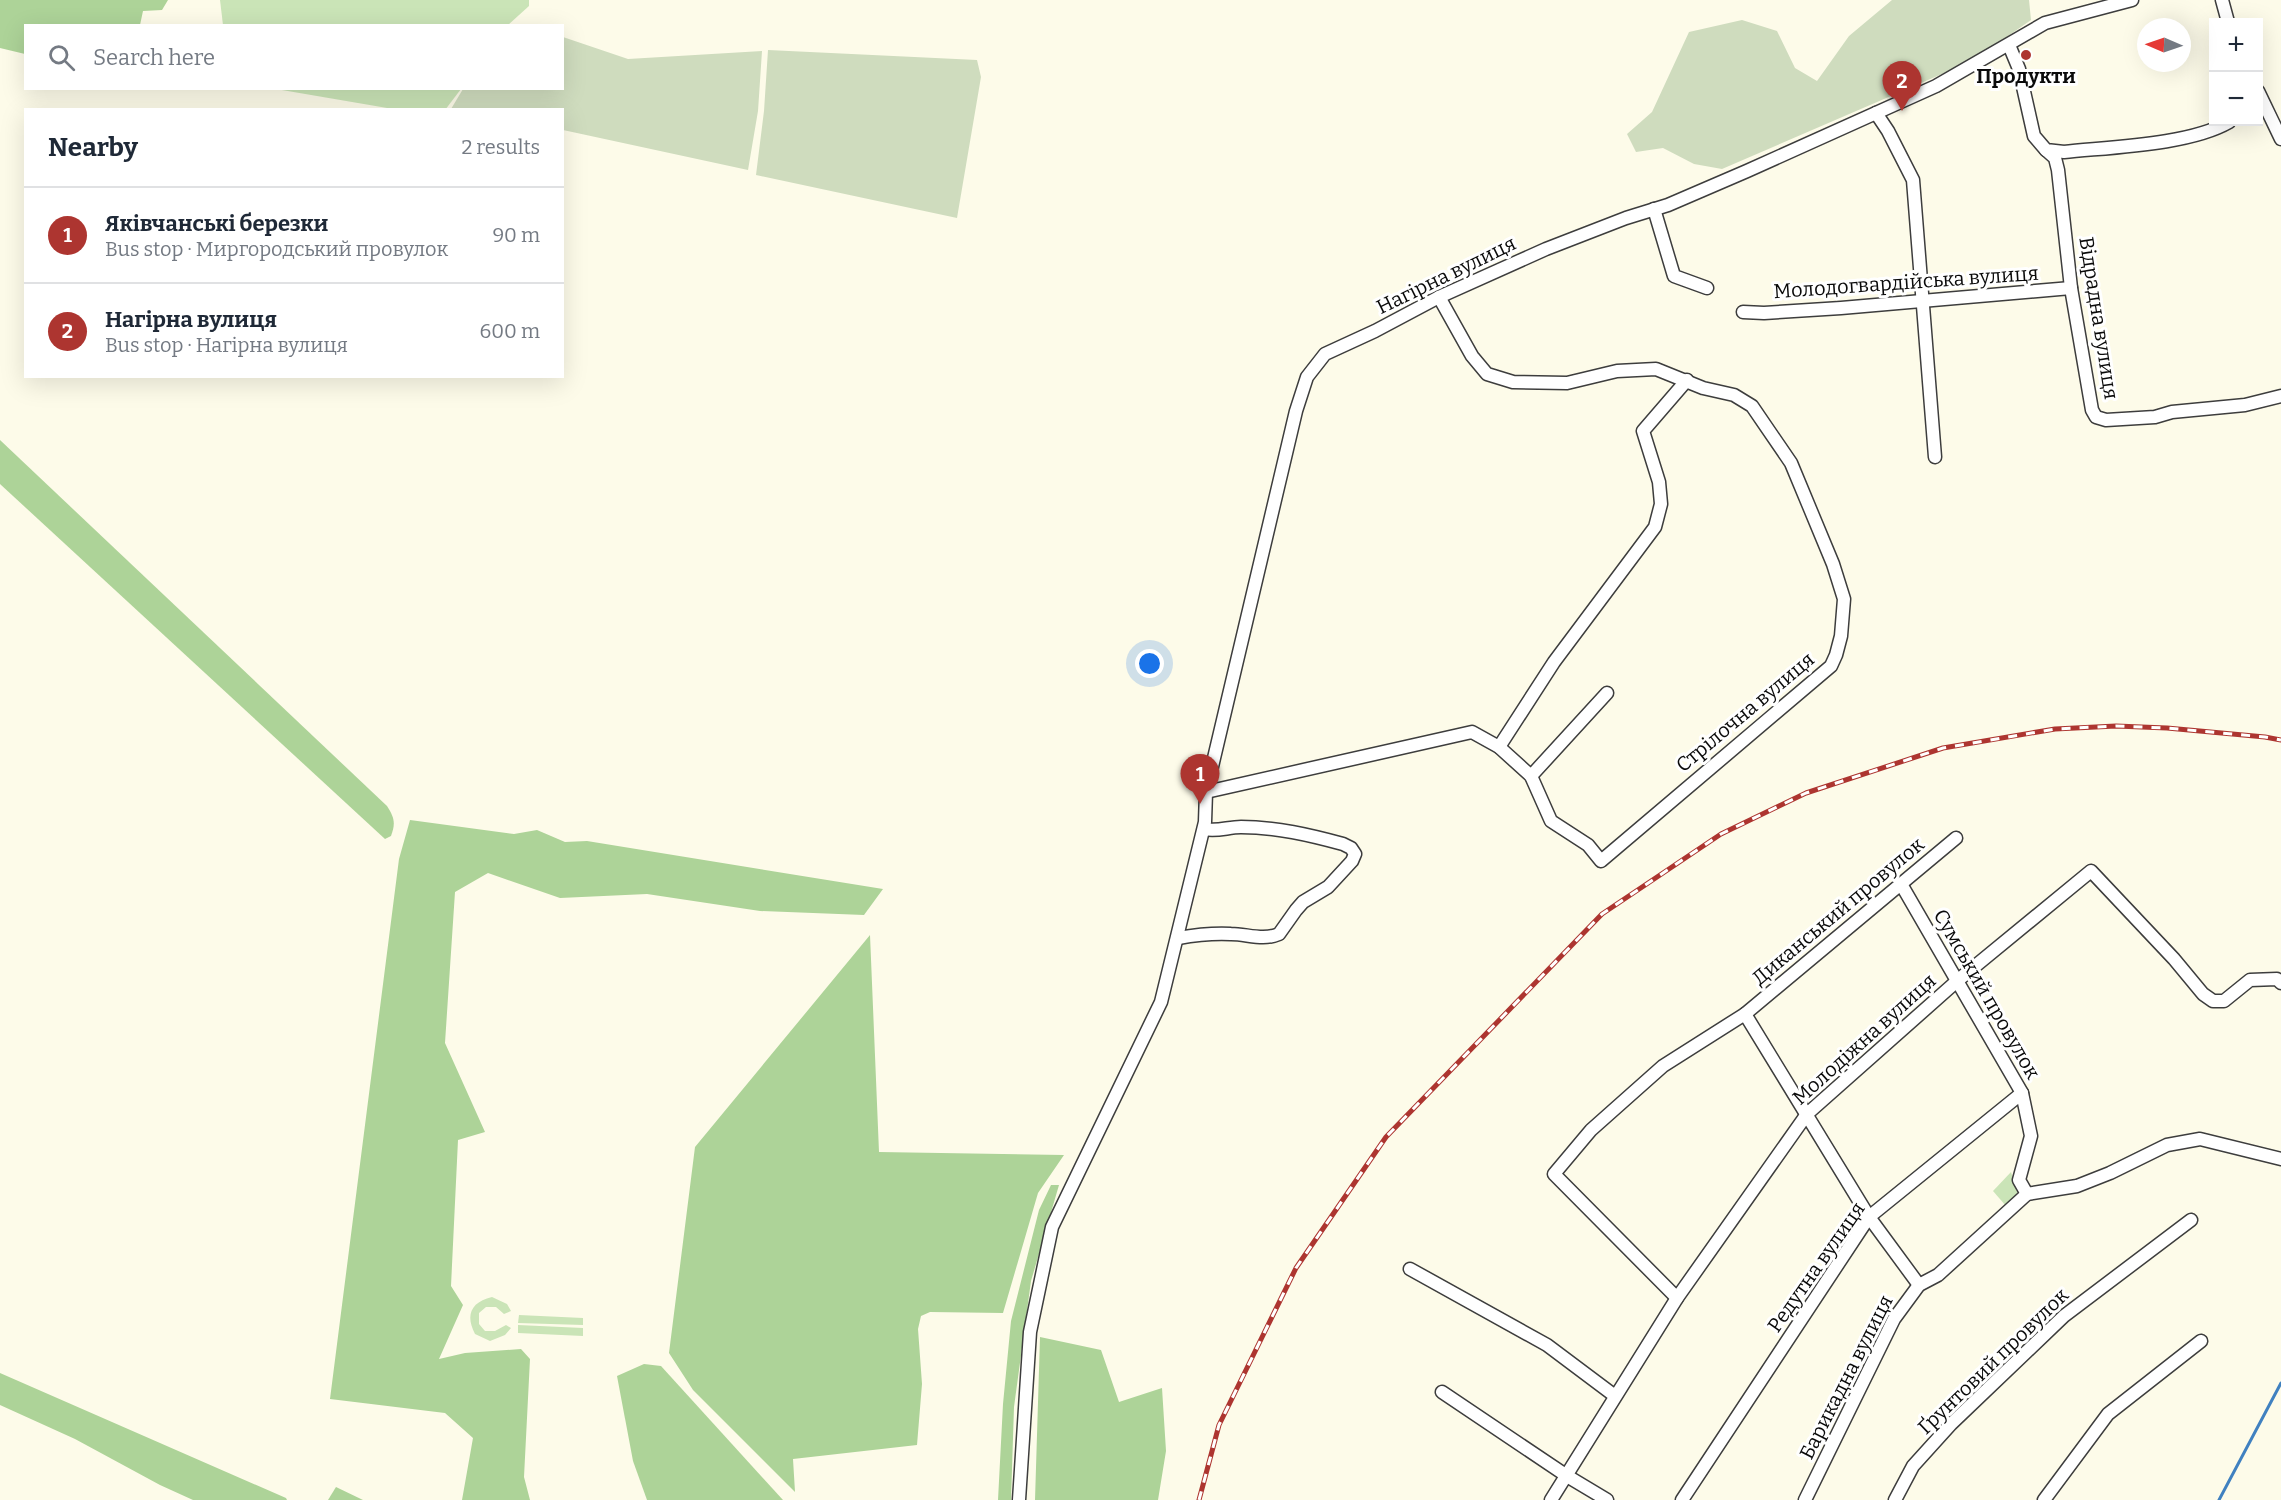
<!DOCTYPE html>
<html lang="en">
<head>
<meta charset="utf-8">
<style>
	:root { --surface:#fff; --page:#f2f2f3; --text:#1f2937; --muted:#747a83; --line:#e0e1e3; --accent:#ad3530 }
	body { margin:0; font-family:Bitter,serif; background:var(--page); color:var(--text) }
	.controls { position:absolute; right:18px; top:18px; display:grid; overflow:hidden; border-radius:0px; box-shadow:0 6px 24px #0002 }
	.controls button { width:54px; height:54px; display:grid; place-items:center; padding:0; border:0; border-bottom:2px solid var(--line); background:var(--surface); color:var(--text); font:30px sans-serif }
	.compass { position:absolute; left:2137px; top:18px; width:54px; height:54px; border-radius:50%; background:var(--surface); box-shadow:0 6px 24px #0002; rotate:272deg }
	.you { position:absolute; left:1150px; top:664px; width:21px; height:21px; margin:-15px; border:4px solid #fff; border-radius:50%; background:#1a73e8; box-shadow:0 0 0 9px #1a73e833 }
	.badge { display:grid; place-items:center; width:39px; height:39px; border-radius:50%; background:var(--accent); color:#fff; font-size:20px; font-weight:700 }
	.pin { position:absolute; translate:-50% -50px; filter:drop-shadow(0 2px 3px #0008) }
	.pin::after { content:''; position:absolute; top:32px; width:21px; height:18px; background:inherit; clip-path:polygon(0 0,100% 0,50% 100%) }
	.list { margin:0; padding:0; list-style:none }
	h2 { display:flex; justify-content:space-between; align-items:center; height:78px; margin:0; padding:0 24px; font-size:26px }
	h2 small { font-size:20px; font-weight:400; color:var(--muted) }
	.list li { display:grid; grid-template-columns:39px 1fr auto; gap:18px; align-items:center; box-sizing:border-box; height:96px; padding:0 24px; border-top:2px solid var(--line) }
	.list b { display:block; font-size:22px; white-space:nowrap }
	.list p { margin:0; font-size:20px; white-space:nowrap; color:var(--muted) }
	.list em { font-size:20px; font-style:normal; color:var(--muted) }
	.icon { flex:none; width:33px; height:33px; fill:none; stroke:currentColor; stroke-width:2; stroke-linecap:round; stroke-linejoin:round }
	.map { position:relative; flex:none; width:2281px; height:1500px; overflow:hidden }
	.search { position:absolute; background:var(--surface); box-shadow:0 6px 24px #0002; left:24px; top:24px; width:540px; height:66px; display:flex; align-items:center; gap:15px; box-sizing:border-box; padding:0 21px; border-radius:0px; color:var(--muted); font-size:22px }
	.panel { position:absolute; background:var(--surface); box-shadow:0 6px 24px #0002; left:24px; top:108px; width:540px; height:270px; border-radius:0px }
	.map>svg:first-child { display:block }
</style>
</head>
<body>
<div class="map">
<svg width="2281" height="1500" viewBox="0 0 2281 1500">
	<rect width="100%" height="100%" fill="#fdfbe9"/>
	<!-- green -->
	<g fill="#cae4b7">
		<path d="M 220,0 L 529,0 L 529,6 L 507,26 L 223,25 Z"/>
		<path d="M 276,89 L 461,89 L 445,110 L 393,109 Z"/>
		<path d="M 2011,1172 L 2018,1195 L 2006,1206 L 1993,1191 Z"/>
		<path d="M 492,1297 L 507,1304 L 511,1311 L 504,1314 L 496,1307 L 486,1307 L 479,1313 L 479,1324 L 485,1331 L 495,1331 L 506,1325 L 511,1328 L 505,1335 L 490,1341 L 475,1334 C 465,1315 471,1302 492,1297 Z"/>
		<path d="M 519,1315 L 583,1318 L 583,1325 L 518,1323 Z"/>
		<path d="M 518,1325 L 583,1328 L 583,1336 L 518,1333 Z"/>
	</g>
	<!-- forest -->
	<g fill="#add398">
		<path d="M 0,0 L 168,0 L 162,10 L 143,11 L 140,25 L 26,26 L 25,54 L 0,48 Z"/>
		<path d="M 0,440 L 387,806 C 394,817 396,823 391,836 L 385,839 L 0,484 Z"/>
		<path d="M 410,820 L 514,834 L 537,830 L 565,842 L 587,841 L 883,889 L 864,915 L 760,911 L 647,894 L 560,898 L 488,873 L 455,892 L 445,1043 L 485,1132 L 458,1140 L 451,1286 L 463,1305 L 439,1359 L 465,1353 L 521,1349 L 530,1359 L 524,1477 L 530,1500 L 462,1500 L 473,1438 L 445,1413 L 330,1399 L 399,859 Z"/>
		<path d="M 870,935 L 879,1152 L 1064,1155 L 1038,1193 L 1003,1313 L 930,1312 L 921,1316 L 918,1329 L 922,1384 L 917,1445 L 793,1459 L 795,1492 L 693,1390 L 669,1353 L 695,1147 Z"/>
		<path d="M 1051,1185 L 1059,1185 L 1031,1281 L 1014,1407 L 1011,1500 L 998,1500 L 1003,1404 L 1011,1321 L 1039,1210 Z"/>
		<path d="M 1040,1337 L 1101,1350 L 1119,1402 L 1162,1388 L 1166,1451 L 1158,1500 L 1035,1500 Z"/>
		<path d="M 644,1364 L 661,1366 L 783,1500 L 647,1500 L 633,1461 L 617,1376 Z"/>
		<path d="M 0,1373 L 286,1498 L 287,1500 L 193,1500 L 160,1485 L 75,1439 L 0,1405 Z"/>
		<path d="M 336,1487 L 363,1500 L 328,1500 Z"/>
	</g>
	<!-- cemetery -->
	<g fill="#cfdcbe">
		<path d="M 1892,0 L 2029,0 L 2031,20 L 1972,61 L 1722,169 L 1694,164 L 1663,148 L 1636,152 L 1627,134 L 1652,112 L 1689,32 L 1742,20 L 1777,31 L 1795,68 L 1817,81 L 1849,36 Z"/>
		<path d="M 563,37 L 628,59 L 762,51 L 758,111 L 748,170 L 563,130 L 562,110 L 451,109 L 463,89 L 562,88 Z"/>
		<path d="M 768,50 L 977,60 L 981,77 L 957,218 L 756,175 L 764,111 Z"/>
	</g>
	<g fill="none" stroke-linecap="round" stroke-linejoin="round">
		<!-- stream -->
		<path stroke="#4081c0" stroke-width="3" d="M 2219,1500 L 2281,1383"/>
		<!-- minor casing -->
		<g stroke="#3d3d3d" stroke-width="15">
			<g id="minor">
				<path d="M 2222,0 L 2228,22"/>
				<path d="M 2009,45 L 2019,69 L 2034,136 L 2046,150 L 2064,152 C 2111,147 2189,145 2229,122"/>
				<path d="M 2258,91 L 2281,139"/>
				<path d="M 1876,113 L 1888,131 L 1913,180 L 1935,457"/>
				<path d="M 2046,150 L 2055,158 L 2058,170 L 2071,288 L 2092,410 L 2096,417 L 2106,420 L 2155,417 L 2172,412 L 2245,405 L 2281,396"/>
				<path d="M 1654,209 L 1674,276 L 1707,288"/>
				<path d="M 1743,312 L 1764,313 L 1841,308 L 2071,288"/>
				<path d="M 1499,747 L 1554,662 L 1655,527 L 1661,504 L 1659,482 L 1643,431 L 1687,380"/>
				<path d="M 1531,776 L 1607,693"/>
				<path d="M 1206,792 L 1472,732 L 1499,747 L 1531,776 L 1551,821 L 1588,845 L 1601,861 L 1831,666 L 1836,655 L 1841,636 L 1844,599 L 1833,564 L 1791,463 L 1752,406 L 1734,395 L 1703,388 L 1656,369 L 1617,371 L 1567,383 L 1513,382 L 1487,374 L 1472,356 L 1439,297"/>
				<path d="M 1901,884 L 2022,1093 L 2031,1136 L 2019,1180 L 2027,1194"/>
				<path d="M 1178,938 C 1195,935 1213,933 1231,934 C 1247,934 1263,941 1279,934 L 1296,910 L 1303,902 L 1328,887 L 1352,861 L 1355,854 L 1351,848 L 1343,844 C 1310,835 1276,827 1241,827 C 1228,827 1217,832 1204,829"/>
				<path d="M 1745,1014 L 1869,1217 L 1919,1285"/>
				<path d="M 1410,1269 L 1547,1345 L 1615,1396"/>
				<path d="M 1677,1298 L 1554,1174 L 1591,1130 L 1663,1066 L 1745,1014 L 1956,838"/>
				<path d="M 1442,1392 L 1567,1476 L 1607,1500"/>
				<path d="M 1019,1500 L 1030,1332 L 1052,1227 L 1161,1002 L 1205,822 L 1206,792 L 1296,411 L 1307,377 L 1325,354 L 1375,331 L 1439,297 L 1546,249 L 1626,218 L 1668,205 L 1747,171 L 1936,86 L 2045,23 L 2132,0"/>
				<path d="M 1551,1500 L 1677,1298 L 1807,1114 L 1957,981 L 2091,871 L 2174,959 L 2203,994 L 2213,1001 L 2224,1001 L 2250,980 L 2277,979 L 2281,983"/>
				<path d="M 1682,1500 L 1869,1217 L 2022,1093"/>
				<path d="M 1805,1500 L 1894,1319 L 1919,1285 L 1938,1275 L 2027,1194 L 2077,1186 L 2110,1173 L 2167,1145 L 2200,1139 L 2281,1159"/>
				<path d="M 1895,1500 L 1913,1466 L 1951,1424 L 2064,1316 L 2191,1220"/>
				<path d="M 2044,1500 L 2108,1414 L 2201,1341"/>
			</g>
		</g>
		<!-- minor -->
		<use href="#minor" stroke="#fff" stroke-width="12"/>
		<!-- rail casing -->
		<g stroke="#ad3530" stroke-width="5">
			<path id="rail" d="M 1199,1500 L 1219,1425 L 1296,1268 L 1386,1137 L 1602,914 L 1721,834 L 1806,793 L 1943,748 L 2055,729 L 2116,726 L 2167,728 L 2265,737 L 2281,740"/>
		</g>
		<!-- rail -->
		<use href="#rail" stroke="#fff" stroke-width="3" stroke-dasharray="9" stroke-linecap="butt"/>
	</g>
	<!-- markers -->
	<circle fill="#ad3530" stroke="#fff" stroke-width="2" cx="2026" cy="55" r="6"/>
	<g text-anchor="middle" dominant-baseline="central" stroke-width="6" stroke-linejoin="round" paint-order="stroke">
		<!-- poi labels -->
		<g font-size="20" font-weight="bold" fill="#0a0a0a" stroke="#fff">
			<text x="2026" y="76">Продукти</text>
		</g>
		<!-- street labels -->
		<g font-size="20" fill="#0a0a0a" stroke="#fff">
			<text transform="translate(1446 275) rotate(-26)">Нагірна вулиця</text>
			<text transform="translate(1906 282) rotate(-4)">Молодогвардійська вулиця</text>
			<text transform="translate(2099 318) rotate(81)">Відрадна вулиця</text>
			<text transform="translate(1745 712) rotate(-40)">Стрілочна вулиця</text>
			<text transform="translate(1838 911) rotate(-40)">Диканський провулок</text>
			<text transform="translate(1987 994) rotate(60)">Сумський провулок</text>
			<text transform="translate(1864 1039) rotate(-42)">Молодіжна вулиця</text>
			<text transform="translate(1816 1267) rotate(-55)">Редутна вулиця</text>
			<text transform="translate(1993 1361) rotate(-44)">Ґрунтовий провулок</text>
			<text transform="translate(1846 1377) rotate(-63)">Барикадна вулиця</text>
		</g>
	</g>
</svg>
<div class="controls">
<button>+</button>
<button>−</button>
</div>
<svg class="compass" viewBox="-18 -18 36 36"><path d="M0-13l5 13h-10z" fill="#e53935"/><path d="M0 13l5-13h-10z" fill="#747a83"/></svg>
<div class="you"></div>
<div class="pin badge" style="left:1200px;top:804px">1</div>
<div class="pin badge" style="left:1902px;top:111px">2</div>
<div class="search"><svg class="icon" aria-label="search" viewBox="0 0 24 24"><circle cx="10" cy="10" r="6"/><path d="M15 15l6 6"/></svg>Search here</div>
<section class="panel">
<h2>Nearby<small>2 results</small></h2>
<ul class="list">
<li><span class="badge">1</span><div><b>Яківчанські березки</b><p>Bus stop · Миргородський провулок</p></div><em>90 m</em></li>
<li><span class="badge">2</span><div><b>Нагірна вулиця</b><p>Bus stop · Нагірна вулиця</p></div><em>600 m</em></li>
</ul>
</section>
</div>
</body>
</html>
